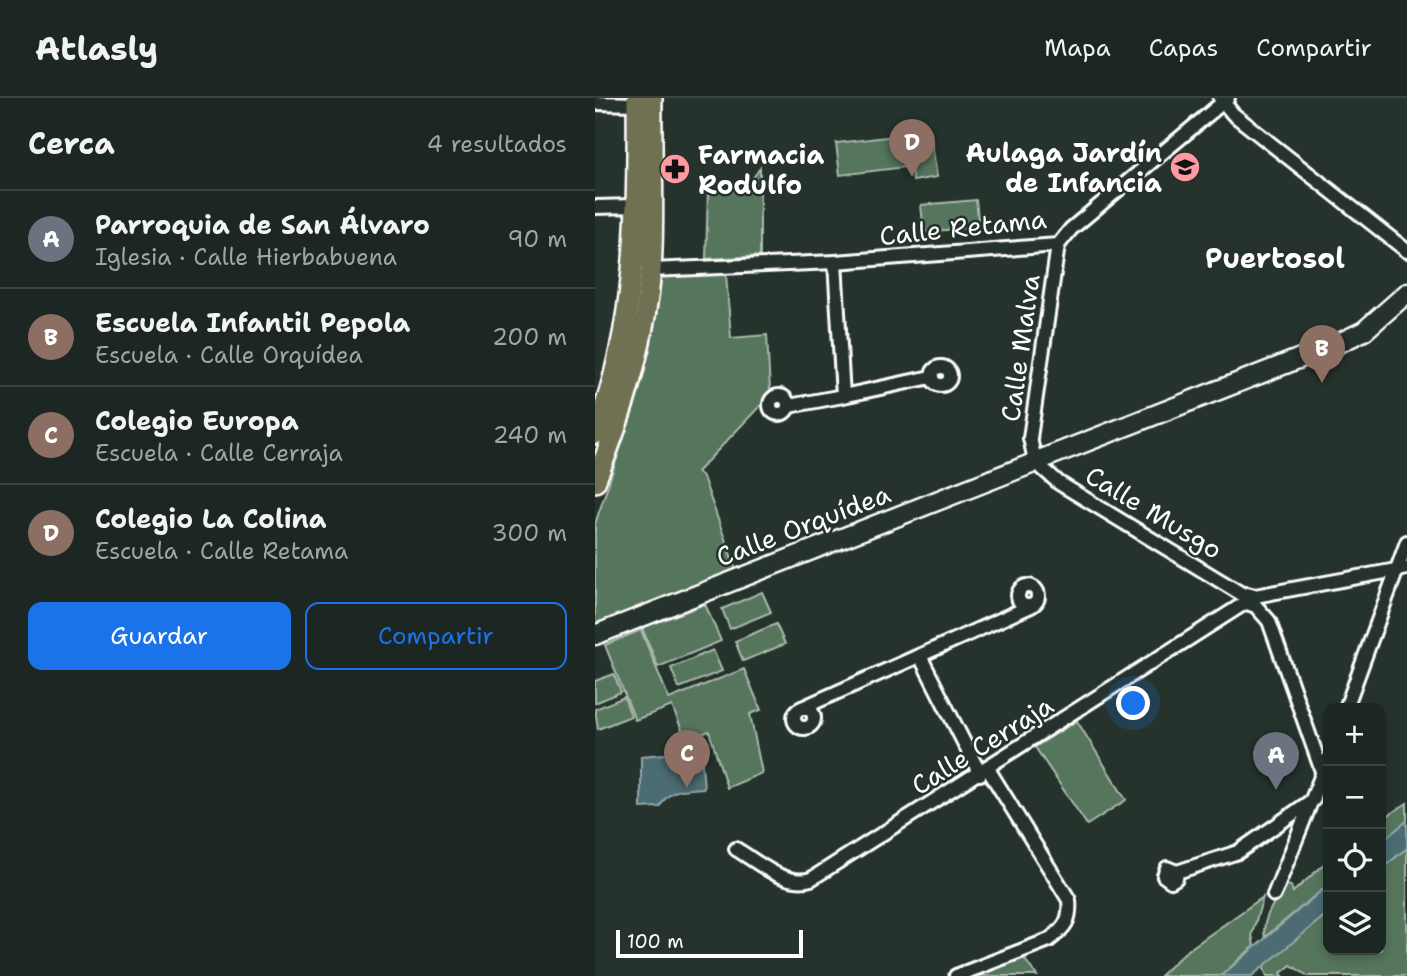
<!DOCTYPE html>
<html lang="es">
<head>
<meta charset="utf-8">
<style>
	:root { --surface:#1c2622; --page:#29322f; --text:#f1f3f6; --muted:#a0a5a5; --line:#3a4340; --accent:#1a73e8 }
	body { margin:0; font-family:"Shantell Sans",sans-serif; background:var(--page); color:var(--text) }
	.controls { position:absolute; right:21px; bottom:21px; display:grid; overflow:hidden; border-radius:14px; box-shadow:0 4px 10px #0003 }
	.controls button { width:63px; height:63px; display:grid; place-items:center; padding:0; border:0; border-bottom:2px solid var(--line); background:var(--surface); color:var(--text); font:35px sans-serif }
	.scale { position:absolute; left:21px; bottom:18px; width:187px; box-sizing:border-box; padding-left:7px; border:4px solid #fff; border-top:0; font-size:19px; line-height:24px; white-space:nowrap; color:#fff; -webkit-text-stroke:5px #26332d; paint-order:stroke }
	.you { position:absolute; left:539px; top:606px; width:24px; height:24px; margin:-18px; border:5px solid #fff; border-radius:50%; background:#1a73e8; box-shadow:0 0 0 10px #1a73e833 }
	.badge { display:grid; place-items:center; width:46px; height:46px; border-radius:50%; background:var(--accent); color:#fff; font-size:23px; font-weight:700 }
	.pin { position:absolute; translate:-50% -58px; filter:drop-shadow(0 2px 4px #0008) }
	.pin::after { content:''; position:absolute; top:37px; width:24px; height:21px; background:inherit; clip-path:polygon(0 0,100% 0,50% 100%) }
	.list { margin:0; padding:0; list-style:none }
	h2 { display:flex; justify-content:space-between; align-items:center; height:91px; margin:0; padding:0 28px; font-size:30px }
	h2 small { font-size:23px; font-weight:400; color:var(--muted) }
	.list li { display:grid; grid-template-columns:46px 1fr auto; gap:21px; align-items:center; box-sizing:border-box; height:98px; padding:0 28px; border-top:2px solid var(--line) }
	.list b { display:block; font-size:26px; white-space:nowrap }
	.list p { margin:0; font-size:23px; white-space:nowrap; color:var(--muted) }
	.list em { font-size:23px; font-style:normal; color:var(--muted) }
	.actions { display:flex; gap:14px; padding:21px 28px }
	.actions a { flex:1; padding:16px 0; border:2px solid var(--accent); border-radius:14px; text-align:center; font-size:24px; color:var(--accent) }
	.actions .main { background:var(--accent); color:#fff }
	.icon { flex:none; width:38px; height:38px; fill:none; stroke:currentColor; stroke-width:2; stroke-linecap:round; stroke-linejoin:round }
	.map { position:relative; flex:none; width:812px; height:878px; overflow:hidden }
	header { display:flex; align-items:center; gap:42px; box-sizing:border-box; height:98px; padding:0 35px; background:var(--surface); border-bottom:2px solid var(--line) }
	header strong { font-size:33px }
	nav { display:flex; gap:38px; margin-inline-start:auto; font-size:24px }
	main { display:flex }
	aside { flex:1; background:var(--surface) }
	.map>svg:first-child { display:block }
</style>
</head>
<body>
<header>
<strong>Atlasly</strong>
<nav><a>Mapa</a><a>Capas</a><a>Compartir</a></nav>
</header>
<main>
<aside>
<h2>Cerca<small>4 resultados</small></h2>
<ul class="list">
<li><span class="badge" style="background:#6b7280">A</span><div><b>Parroquia de San Álvaro</b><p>Iglesia · Calle Hierbabuena</p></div><em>90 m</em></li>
<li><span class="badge" style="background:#8d6e63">B</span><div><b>Escuela Infantil Pepola</b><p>Escuela · Calle Orquídea</p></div><em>200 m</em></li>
<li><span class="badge" style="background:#8d6e63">C</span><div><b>Colegio Europa</b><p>Escuela · Calle Cerraja</p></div><em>240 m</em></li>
<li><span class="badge" style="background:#8d6e63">D</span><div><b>Colegio La Colina</b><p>Escuela · Calle Retama</p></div><em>300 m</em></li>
</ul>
<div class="actions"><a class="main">Guardar</a><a>Compartir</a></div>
</aside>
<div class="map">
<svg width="812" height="878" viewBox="0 0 812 878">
	<rect width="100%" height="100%" fill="#26332d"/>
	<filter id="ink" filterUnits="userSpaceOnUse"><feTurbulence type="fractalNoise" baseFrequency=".0143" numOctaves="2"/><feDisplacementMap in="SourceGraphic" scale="14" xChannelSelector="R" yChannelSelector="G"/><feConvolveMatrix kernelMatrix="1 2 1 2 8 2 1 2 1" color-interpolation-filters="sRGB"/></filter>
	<g filter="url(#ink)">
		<!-- green -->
		<g fill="#56745d" stroke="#aabaae" stroke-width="2">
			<path d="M 335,33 L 342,79 L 318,83 L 311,37 Z"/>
			<path d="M 307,37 L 311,69 L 245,77 L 241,45 Z"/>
			<path d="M 165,70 L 165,158 L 111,161 L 113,91 L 149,93 Z"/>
			<path d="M 381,102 L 384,129 L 329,134 L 326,107 Z"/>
			<path d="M 131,176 L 136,240 L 172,237 L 175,293 L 167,306 L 102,374 L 108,379 L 141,472 L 0,526 L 0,426 L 44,295 L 65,179 Z"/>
			<path d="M 167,494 L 176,514 L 135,531 L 127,511 Z"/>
			<path d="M 110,506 L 126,543 L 63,569 L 47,530 Z"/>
			<path d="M 181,526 L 190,546 L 148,563 L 140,543 Z"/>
			<path d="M 46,532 L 74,601 L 149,571 L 166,612 L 155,616 L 167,675 L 132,690 L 114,633 L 91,642 L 77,608 L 40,622 L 10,547 Z"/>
			<path d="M 118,552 L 127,573 L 84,590 L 76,570 Z"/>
			<path d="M 19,576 L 26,594 L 0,605 L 0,583 Z"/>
			<path d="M 29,599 L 36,618 L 3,631 L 0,611 Z"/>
			<path d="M 482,623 L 531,702 L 492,727 L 440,649 Z"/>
			<path d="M 812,705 L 812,723 L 786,744 L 786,722 Z"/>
			<path d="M 812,750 L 812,878 L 713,878 L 696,867 L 686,875 L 688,878 L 672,878 L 668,868 L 733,815 L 733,852 L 786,852 L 786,771 Z"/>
			<path d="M 733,763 L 733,787 L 670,839 C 665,822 682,800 691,787 L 696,788 L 698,794 Z"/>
			<path d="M 668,799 L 657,836 L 659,848 L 626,878 L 565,878 L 589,855 Z"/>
			<path d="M 428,859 L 442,878 L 383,878 Z"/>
		</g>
		<!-- water -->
		<g fill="#4b6c72" stroke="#93a7aa" stroke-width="2">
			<path d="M 106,653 L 109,690 C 89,692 75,689 65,709 L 46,710 L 46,658 Z"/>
			<path d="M 812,723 L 812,750 L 786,771 L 786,744 Z"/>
			<path d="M 733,787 L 733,815 L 657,878 L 626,878 Z"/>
		</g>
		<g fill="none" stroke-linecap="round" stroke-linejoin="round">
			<!-- street casing -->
			<g stroke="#fff" stroke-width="18">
				<g id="street">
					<path d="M 625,0 L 638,16 L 812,153"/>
					<path d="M 0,5 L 42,6"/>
					<path d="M 0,109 L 41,108"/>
					<path d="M 240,164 L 248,298 L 336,279"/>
					<path d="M 56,172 L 240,164 L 463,147 L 476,131 L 633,0"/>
					<circle cx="346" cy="278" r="9"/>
					<circle cx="184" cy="307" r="9"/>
					<path d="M 194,308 L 248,298"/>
					<path d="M 439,358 L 435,340 L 463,147"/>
					<path d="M 446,369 L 464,385 L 650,498"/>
					<circle cx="433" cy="498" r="10"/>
					<path d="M 660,498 L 658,507 L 649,504 L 652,496 L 660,498 L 812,470"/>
					<path d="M 659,506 L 674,523 L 728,676"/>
					<path d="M 325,558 L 385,676"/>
					<path d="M 207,610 L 436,508"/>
					<path d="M 751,610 L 812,444"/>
					<circle cx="209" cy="620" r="10"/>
					<path d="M 141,751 C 163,764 190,789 216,781 L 650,505"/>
					<path d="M 582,774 L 572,770 L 569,778 L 576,783 L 581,780 L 582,774 L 643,754 L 719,701"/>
					<path d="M 679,797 L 733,661"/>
					<path d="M 361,878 L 454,842 C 470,830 476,822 474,802 L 393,671"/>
				</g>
			</g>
			<!-- secondary casing -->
			<g stroke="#fff" stroke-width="23">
				<g id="secondary">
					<path d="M 447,361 L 744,245 L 769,233 L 812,195"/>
					<path d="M 0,537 L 436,366"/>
				</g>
			</g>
			<!-- primary casing -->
			<g stroke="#fff" stroke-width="24">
				<g id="primary">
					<path d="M 0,336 C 42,228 43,115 42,0"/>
					<path d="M 0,384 C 28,317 50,244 56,172 C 60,115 56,57 57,0"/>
				</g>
			</g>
			<!-- street -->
			<use href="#street" stroke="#26332d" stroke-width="12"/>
			<!-- secondary -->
			<use href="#secondary" stroke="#26332d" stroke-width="18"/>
			<!-- primary -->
			<use href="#primary" stroke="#706f52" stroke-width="19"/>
		</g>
	</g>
	<!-- icons -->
	<defs>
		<g id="school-disc" transform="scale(1.575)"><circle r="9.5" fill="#ff9aa2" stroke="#26332d"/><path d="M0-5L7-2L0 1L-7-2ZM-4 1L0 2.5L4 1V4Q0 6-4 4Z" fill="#111"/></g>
		<g id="pharmacy-disc" transform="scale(1.575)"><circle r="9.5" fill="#ff9aa2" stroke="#26332d"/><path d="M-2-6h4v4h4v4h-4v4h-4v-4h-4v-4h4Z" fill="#111"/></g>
	</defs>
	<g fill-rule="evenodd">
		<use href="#school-disc" x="590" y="69"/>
		<use href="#pharmacy-disc" x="80" y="71"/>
	</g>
	<g text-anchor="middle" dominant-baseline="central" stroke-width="5" stroke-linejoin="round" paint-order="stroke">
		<!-- poi labels -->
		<g font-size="26" font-weight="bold" fill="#fff" stroke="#26332d" text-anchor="end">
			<text x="567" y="54">Aulaga Jardín<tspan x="567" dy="30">de Infancia</tspan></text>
			<text x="103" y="56" text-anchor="start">Farmacia<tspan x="103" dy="30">Rodulfo</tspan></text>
		</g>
		<!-- street labels -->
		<g font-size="26" fill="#fff" stroke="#26332d">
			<text transform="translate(368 129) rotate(-6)">Calle Retama</text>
			<text transform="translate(425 250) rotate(-82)">Calle Malva</text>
			<text transform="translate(559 414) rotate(31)">Calle Musgo</text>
			<text transform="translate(208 427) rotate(-21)">Calle Orquídea</text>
			<text transform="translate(387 647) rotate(-32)">Calle Cerraja</text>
		</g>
		<!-- neighbourhood labels -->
		<g font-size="28" font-weight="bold" fill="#fff" stroke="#26332d">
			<text x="680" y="160">Puertosol</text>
		</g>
	</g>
</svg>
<div class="controls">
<button>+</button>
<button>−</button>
<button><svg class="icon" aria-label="locate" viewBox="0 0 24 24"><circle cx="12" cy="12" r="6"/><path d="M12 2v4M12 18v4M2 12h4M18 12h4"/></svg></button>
<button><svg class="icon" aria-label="layers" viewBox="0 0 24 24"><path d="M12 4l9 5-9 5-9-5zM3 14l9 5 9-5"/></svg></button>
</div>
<div class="scale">100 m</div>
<div class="you"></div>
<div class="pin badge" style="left:681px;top:692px;background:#6b7280">A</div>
<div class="pin badge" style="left:727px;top:285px;background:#8d6e63">B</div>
<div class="pin badge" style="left:92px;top:690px;background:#8d6e63">C</div>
<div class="pin badge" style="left:317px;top:79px;background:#8d6e63">D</div>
</div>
</main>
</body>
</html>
